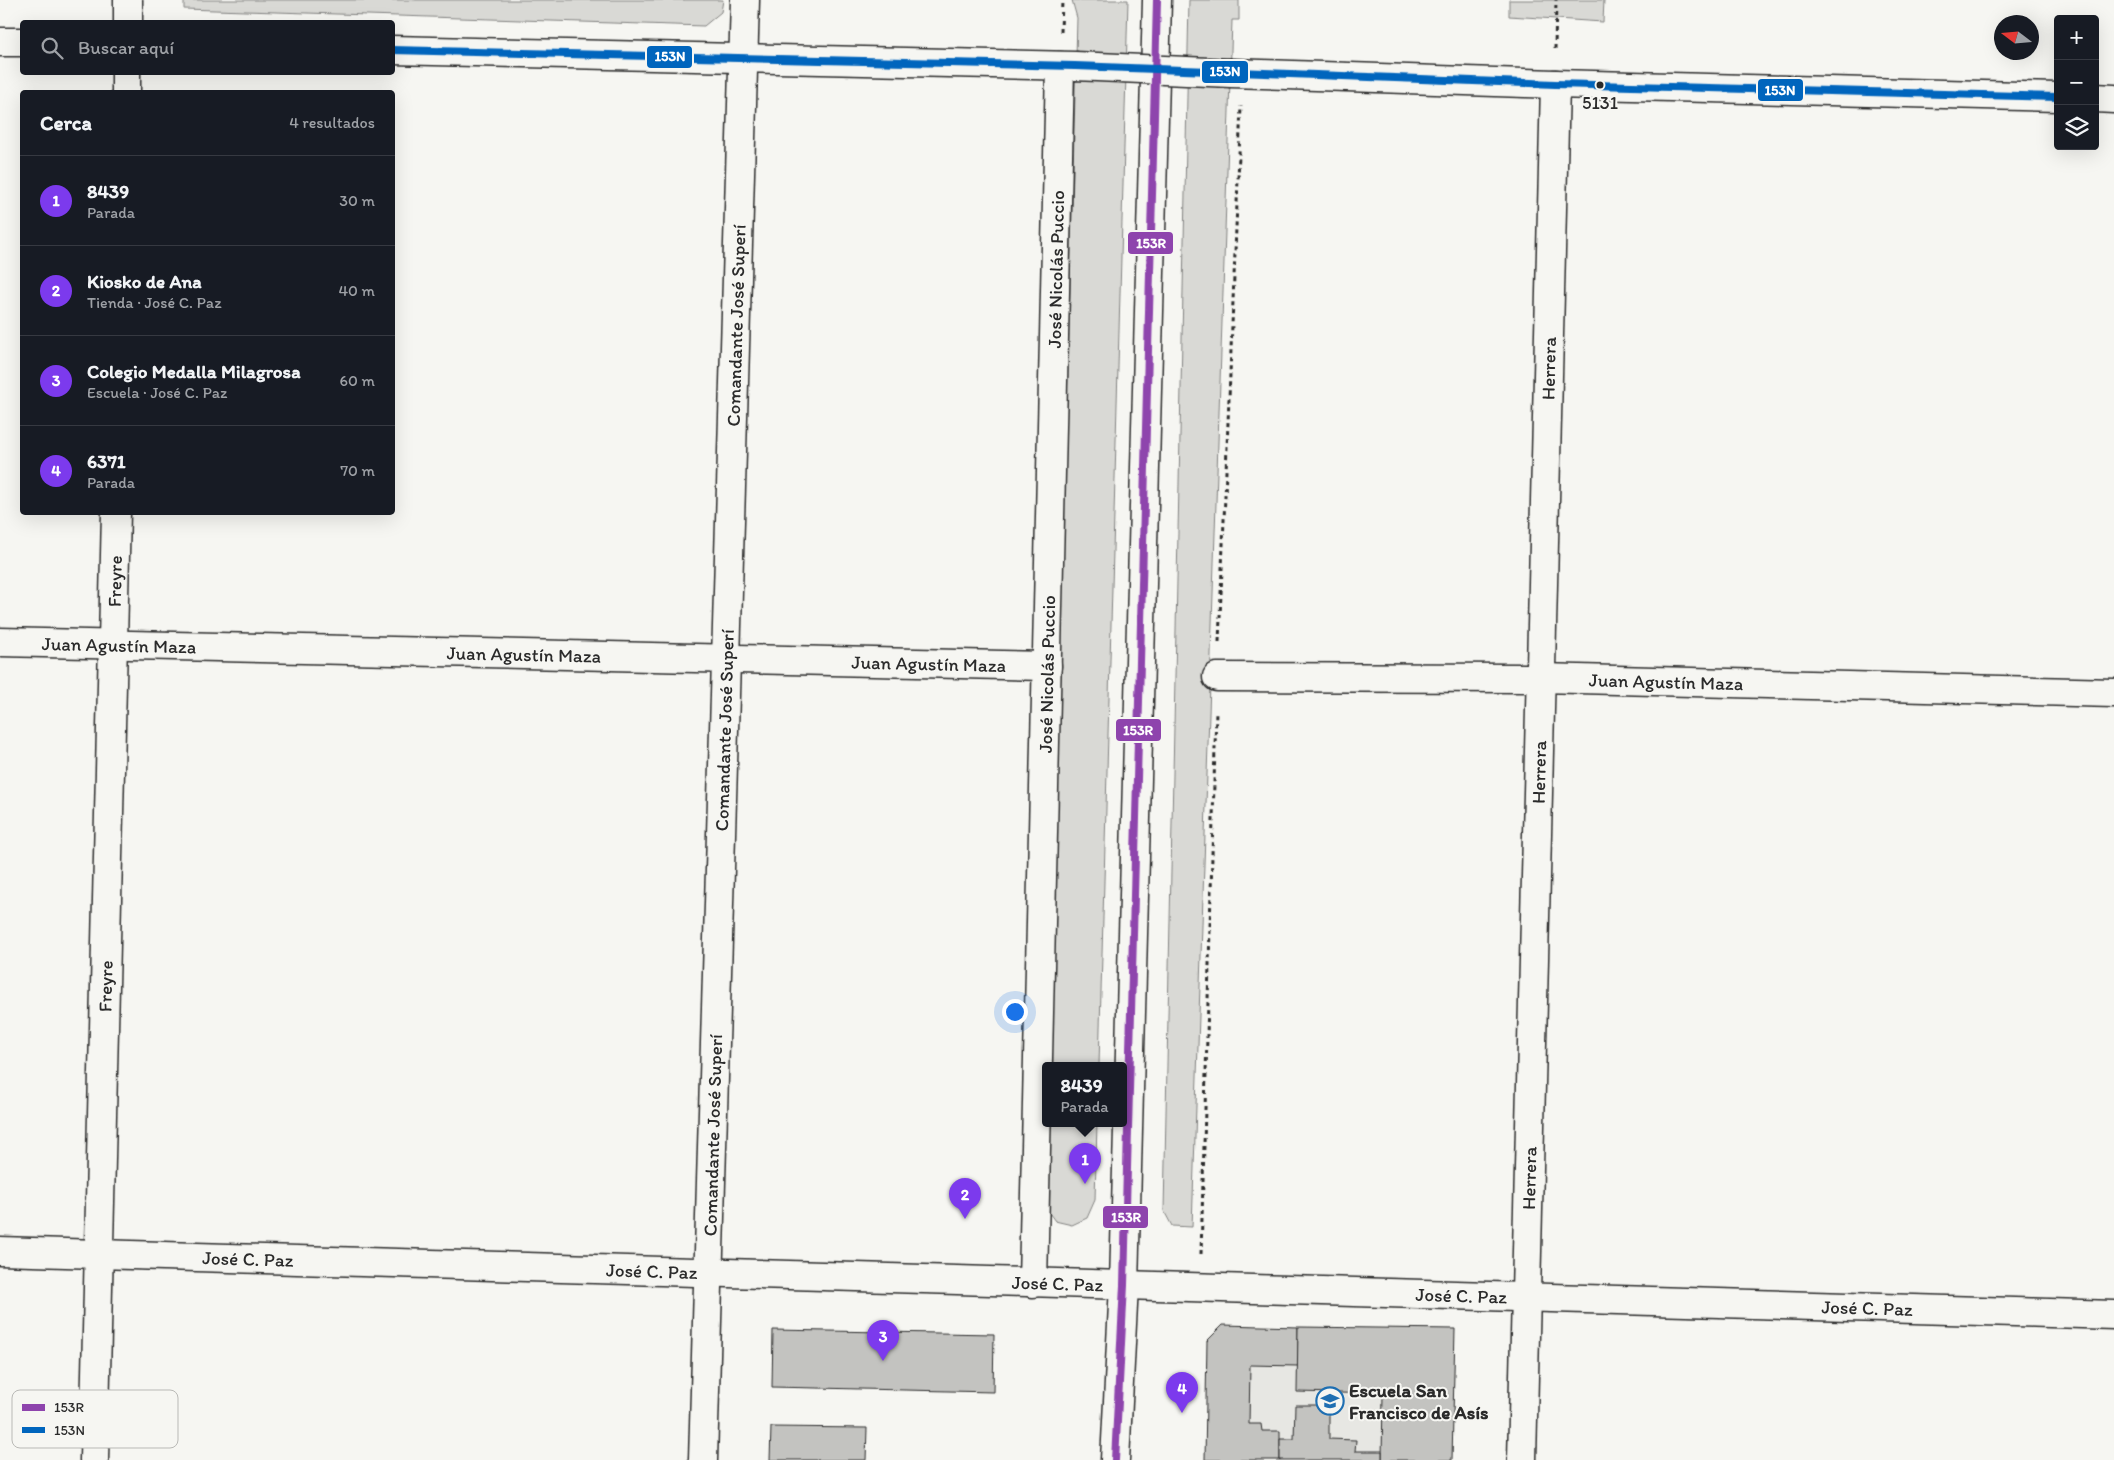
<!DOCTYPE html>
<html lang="es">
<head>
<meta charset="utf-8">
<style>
	:root { --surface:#171b24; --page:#20242c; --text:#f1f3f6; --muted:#9ea1a6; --line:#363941; --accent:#7c3aed }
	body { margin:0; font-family:Itim,sans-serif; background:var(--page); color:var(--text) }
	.controls { position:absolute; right:15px; top:15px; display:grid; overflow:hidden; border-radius:5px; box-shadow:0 5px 20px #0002 }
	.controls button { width:45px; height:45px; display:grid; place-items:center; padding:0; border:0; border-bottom:1px solid var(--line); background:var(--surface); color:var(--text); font:25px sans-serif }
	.compass { position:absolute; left:1994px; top:15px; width:45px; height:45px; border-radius:50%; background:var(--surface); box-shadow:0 5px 20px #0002; rotate:286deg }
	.you { position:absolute; left:1014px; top:1011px; width:18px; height:18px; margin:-12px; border:4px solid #fff; border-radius:50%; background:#1a73e8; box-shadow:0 0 0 8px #1a73e833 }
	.badge { display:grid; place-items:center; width:32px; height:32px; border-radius:50%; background:var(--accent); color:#fff; font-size:16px; font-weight:700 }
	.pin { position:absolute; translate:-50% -41px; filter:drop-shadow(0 1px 2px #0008) }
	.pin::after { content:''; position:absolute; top:26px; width:18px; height:15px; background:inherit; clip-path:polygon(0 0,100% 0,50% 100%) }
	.popup { position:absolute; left:1042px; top:1062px; width:85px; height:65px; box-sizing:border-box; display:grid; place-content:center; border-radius:5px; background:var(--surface); filter:drop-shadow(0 1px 4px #0005); font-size:16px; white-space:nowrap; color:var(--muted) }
	.popup b { font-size:19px; color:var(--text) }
	.popup::after { content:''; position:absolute; left:50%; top:100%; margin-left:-10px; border:10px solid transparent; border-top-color:var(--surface) }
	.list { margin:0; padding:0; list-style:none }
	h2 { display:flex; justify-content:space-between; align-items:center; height:65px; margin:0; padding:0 20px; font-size:21px }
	h2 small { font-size:16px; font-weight:400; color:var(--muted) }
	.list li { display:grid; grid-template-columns:32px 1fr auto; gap:15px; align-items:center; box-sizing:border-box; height:90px; padding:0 20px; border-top:1px solid var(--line) }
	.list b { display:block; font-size:19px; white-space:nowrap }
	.list p { margin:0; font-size:16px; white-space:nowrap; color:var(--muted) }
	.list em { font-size:16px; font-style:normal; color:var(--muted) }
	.icon { flex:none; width:28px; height:28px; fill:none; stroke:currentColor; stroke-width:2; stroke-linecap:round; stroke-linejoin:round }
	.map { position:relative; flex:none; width:2114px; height:1460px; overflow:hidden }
	.search { position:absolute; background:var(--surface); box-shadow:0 5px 20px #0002; left:20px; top:20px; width:375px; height:55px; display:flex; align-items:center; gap:12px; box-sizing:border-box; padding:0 18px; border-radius:5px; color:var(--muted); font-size:19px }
	.panel { position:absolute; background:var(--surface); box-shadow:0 5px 20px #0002; left:20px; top:90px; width:375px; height:425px; border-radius:5px }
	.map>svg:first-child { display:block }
</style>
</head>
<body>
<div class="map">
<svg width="2114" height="1460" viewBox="0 0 2114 1460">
	<rect width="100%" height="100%" fill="#f6f6f2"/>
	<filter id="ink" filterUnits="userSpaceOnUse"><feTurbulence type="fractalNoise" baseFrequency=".02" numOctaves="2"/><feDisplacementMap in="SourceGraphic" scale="10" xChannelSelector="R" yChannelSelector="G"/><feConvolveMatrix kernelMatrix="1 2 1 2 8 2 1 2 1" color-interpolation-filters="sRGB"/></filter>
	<g filter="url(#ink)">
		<!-- built -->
		<path fill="#e7e7e3" d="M 1223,1325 L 1455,1329 L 1452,1460 L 1205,1460 L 1207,1341 Z"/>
		<!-- green -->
		<g fill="#d9d9d5" stroke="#828280">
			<path d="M 184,0 L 723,0 L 721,12 L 704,26 L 184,9 Z"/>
			<path d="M 1072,0 L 1128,0 L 1099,1065 L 1050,1065 L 1077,18 Z"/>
			<path d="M 1189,0 L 1239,0 L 1239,20 L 1232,20 L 1192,1227 L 1172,1226 L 1164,1211 Z"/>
			<path d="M 1509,0 L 1604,0 L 1603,22 L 1509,16 Z"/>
			<path d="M 1049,1123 L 1097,1123 L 1095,1200 L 1087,1218 L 1072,1225 L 1055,1221 L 1047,1210 Z"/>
		</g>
		<!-- building -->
		<g fill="#c3c3c0" stroke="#2b2b2b">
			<path d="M 1223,1325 L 1298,1327 L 1298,1366 L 1250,1365 L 1249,1424 L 1261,1424 L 1262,1431 L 1280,1431 L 1280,1460 L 1205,1460 L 1207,1341 Z"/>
			<path d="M 1298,1327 L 1455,1329 L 1452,1460 L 1382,1460 L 1383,1394 L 1297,1392 Z"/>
			<path d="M 773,1330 L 994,1334 L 993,1392 L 772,1387 Z"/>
			<path d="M 1295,1405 L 1329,1405 L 1329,1439 L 1356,1440 L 1355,1451 L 1382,1451 L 1382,1460 L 1280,1460 L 1280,1439 L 1294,1439 Z"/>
			<path d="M 771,1427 L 867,1428 L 866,1460 L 770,1460 Z"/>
		</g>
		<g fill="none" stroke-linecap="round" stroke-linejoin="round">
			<!-- minor casing -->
			<g stroke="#2b2b2b" stroke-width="31">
				<g id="minor">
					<path d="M 128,22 L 128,0"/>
					<path d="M 0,42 L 22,42"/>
					<path d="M 392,50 L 1075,66"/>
					<path d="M 1231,73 L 1555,84 L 2058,97"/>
					<path d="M 126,92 L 126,72"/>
					<path d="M 2095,98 L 2114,99"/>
					<path id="s1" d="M 0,642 L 1047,666"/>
					<path id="s2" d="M 1217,677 L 1541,678 L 2114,693"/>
					<path id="s3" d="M 0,1251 L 2114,1315"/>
					<path id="s4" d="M 1033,1283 L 1060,66"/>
					<path id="s5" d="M 94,1460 L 116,512"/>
					<path id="s6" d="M 703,1460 L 745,0"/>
					<path d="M 1115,1460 L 1124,1285 L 1157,0"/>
					<path id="s7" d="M 1522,1460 L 1555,84"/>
				</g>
			</g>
			<!-- path -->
			<g stroke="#2b2b2b" stroke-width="3" stroke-dasharray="4 4" stroke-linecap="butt">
				<path d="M 1061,32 L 1062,0"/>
				<path d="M 1555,49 L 1556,0"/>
				<path d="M 1219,642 L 1241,106"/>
				<path d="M 1201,1254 L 1216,711"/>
			</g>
			<!-- minor -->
			<use href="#minor" stroke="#f6f6f2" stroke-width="28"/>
			<!-- minor-bridge casing -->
			<g stroke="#2b2b2b" stroke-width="31" stroke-linecap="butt">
				<path id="minor-bridge" d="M 1075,66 L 1231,73"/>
			</g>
			<!-- minor-bridge -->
			<use href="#minor-bridge" stroke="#f6f6f2" stroke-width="28"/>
			<!-- bus-1 casing -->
			<g stroke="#f6f6f2" stroke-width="11">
				<path id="bus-1" d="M 1115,1460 L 1124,1285 L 1157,0"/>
			</g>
			<!-- bus-2 casing -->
			<g stroke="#f6f6f2" stroke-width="11">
				<path id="bus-2" d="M 392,50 L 1075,66 L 1555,84 L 2058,97"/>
			</g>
			<!-- bus-1 -->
			<use href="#bus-1" stroke="#8e44ad" stroke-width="8"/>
			<!-- bus-2 -->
			<use href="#bus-2" stroke="#0065bd" stroke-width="8"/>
		</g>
	</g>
	<!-- icons -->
	<defs>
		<g id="school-ring" transform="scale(1.4375)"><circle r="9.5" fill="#f6f6f2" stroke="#1f6fb2" stroke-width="1.5"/><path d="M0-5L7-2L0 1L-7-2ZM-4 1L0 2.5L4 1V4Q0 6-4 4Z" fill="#1f6fb2"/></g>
	</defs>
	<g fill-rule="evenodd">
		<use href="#school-ring" x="1330" y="1401"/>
	</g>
	<!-- markers -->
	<circle fill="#2b2b2b" stroke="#f6f6f2" stroke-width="2" cx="1600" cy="85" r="4.5"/>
	<g text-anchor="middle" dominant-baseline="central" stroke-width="4" stroke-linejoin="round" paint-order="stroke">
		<!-- bus labels -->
		<g font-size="18" fill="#2b2b2b" stroke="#f6f6f2">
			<text x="1600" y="103">5131</text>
		</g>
		<!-- street labels -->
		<g font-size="19" fill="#2b2b2b" stroke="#f6f6f2">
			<text stroke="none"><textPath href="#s4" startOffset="1014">José Nicolás Puccio</textPath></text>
			<text stroke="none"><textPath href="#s6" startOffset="1135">Comandante José Superí</textPath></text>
			<text stroke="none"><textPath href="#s7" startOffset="1092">Herrera</textPath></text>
			<text stroke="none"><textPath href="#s5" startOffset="879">Freyre</textPath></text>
			<text stroke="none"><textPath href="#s1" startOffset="119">Juan Agustín Maza</textPath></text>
			<text stroke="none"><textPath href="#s1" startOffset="524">Juan Agustín Maza</textPath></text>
			<text stroke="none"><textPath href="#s1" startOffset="929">Juan Agustín Maza</textPath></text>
			<text stroke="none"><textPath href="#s4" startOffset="609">José Nicolás Puccio</textPath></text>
			<text stroke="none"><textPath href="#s2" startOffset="449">Juan Agustín Maza</textPath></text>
			<text stroke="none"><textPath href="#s6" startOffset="730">Comandante José Superí</textPath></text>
			<text stroke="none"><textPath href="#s7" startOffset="688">Herrera</textPath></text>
			<text stroke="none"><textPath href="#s5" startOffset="474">Freyre</textPath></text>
			<text stroke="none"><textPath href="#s6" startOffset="325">Comandante José Superí</textPath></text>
			<text stroke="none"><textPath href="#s7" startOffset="282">Herrera</textPath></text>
			<text stroke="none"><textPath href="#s3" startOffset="248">José C. Paz</textPath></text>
			<text stroke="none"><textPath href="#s3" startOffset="652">José C. Paz</textPath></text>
			<text stroke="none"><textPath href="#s3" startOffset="1058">José C. Paz</textPath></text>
			<text stroke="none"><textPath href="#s3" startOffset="1462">José C. Paz</textPath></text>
			<text stroke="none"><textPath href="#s3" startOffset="1868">José C. Paz</textPath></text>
		</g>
		<!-- poi labels -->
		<g font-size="19" font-weight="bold" fill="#2b2b2b" stroke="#f6f6f2" text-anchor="start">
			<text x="1349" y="1390">Escuela San<tspan x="1349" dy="22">Francisco de Asís</tspan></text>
		</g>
	</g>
	<!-- legend -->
	<rect x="12" y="1390" width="166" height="58" rx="8" fill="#f6f6f2" stroke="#b9b9b6" stroke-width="1"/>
	<rect x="22" y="1404" width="23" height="7" fill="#8e44ad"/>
	<rect x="22" y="1427" width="23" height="6" fill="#0065bd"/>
	<g font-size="14" fill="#2b2b2b">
		<text x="54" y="1412">153R</text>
		<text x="54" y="1435">153N</text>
	</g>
	<g stroke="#f6f6f2" stroke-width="2">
		<rect x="646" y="45" width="47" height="24" rx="5" fill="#0065bd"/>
		<rect x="1201" y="60" width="48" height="24" rx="5" fill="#0065bd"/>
		<rect x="1757" y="78" width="47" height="24" rx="5" fill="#0065bd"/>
		<rect x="1127" y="231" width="47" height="24" rx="5" fill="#8e44ad"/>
		<rect x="1115" y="718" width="47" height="24" rx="5" fill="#8e44ad"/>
		<rect x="1102" y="1205" width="47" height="24" rx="5" fill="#8e44ad"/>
	</g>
	<g font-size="14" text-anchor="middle" font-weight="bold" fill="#fff">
		<text x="670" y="61">153N</text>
		<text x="1225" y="76">153N</text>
		<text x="1780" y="95">153N</text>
		<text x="1151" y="248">153R</text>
		<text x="1138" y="735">153R</text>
		<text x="1126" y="1222">153R</text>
	</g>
</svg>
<div class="controls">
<button>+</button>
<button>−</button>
<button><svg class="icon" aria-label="layers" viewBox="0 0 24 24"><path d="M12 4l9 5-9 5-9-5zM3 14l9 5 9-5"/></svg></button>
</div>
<svg class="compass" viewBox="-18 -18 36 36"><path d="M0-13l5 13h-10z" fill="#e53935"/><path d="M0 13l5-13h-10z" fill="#9ea1a6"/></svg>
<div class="you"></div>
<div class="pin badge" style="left:1085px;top:1184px">1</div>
<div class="popup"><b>8439</b>Parada</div>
<div class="pin badge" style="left:965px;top:1219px">2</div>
<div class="pin badge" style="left:883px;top:1361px">3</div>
<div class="pin badge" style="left:1182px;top:1413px">4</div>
<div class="search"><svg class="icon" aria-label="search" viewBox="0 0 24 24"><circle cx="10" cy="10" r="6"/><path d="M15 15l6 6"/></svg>Buscar aquí</div>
<section class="panel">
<h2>Cerca<small>4 resultados</small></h2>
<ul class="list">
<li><span class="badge">1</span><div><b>8439</b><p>Parada</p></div><em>30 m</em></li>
<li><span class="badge">2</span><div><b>Kiosko de Ana</b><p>Tienda · José C. Paz</p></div><em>40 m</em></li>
<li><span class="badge">3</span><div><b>Colegio Medalla Milagrosa</b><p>Escuela · José C. Paz</p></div><em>60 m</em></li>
<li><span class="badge">4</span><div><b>6371</b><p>Parada</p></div><em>70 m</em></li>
</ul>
</section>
</div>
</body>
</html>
